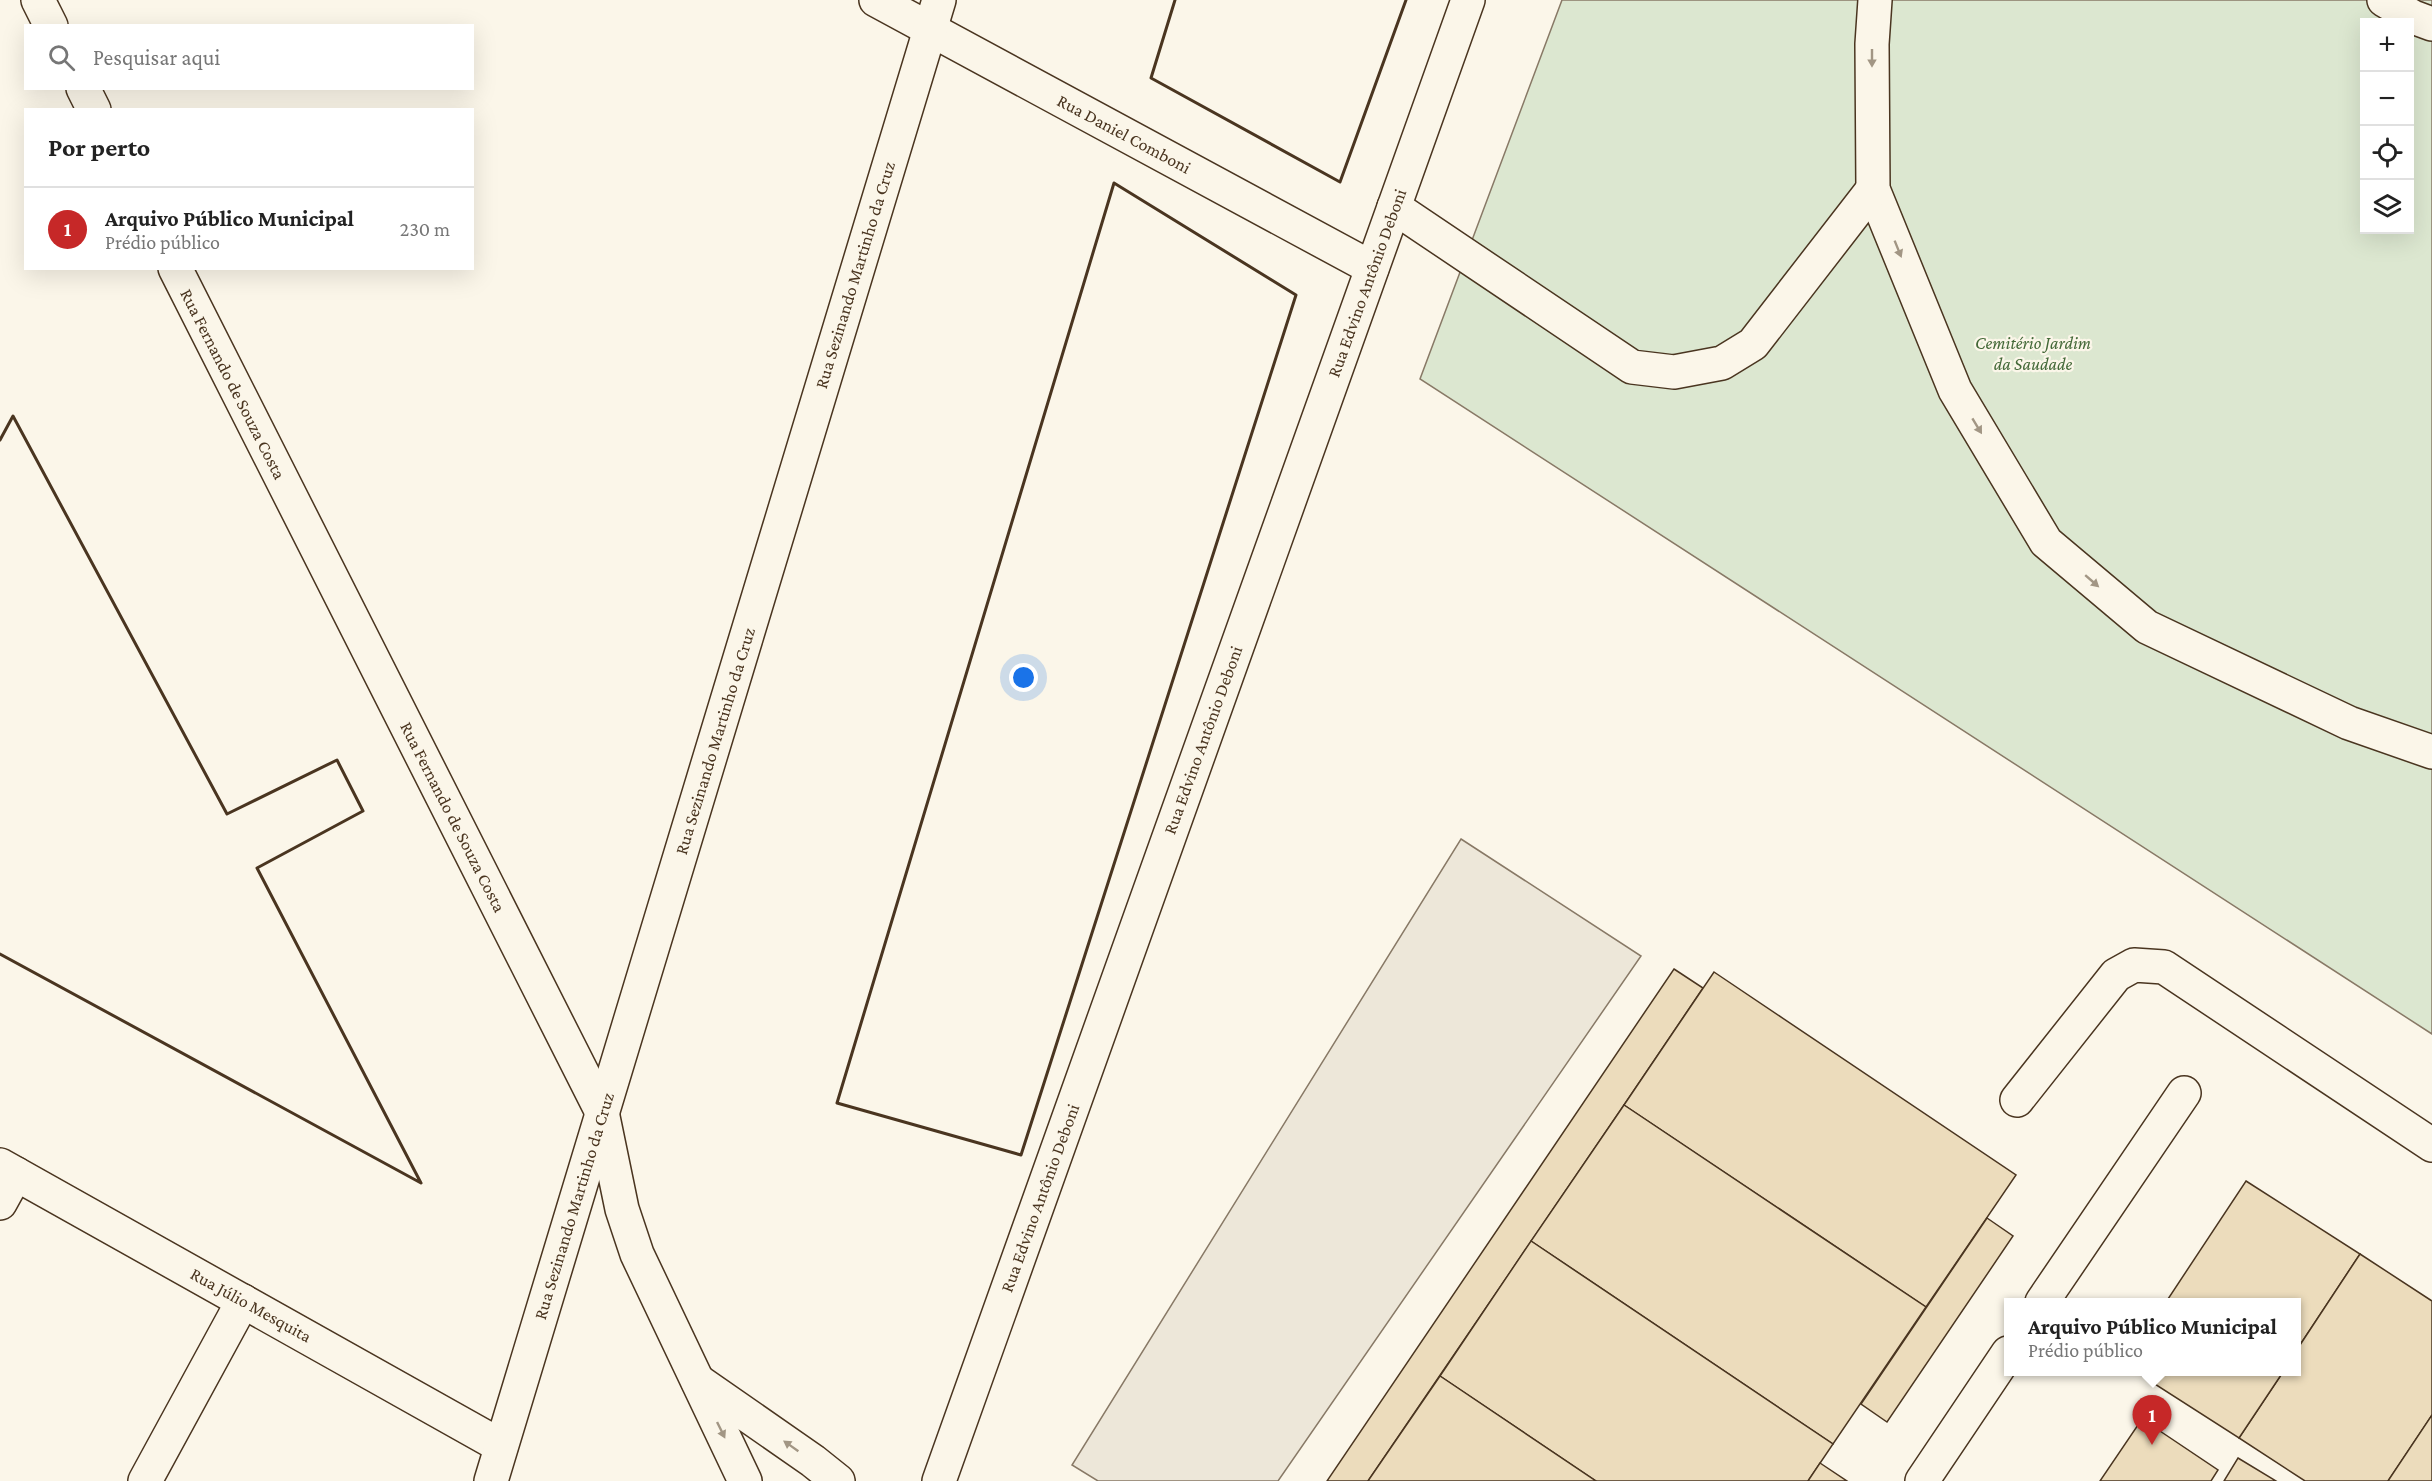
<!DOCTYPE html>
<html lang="pt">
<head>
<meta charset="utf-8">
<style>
	:root { --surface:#fff; --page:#f6f6f6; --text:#222; --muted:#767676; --line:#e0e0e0; --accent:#c62828 }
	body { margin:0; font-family:"Crimson Pro",serif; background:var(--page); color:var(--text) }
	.controls { position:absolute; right:18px; top:18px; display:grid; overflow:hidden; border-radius:0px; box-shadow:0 6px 24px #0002 }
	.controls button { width:54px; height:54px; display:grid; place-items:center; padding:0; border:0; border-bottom:2px solid var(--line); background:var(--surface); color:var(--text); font:30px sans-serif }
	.you { position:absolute; left:1024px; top:678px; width:21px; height:21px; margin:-15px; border:4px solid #fff; border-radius:50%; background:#1a73e8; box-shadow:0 0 0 9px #1a73e833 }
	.badge { display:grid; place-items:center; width:39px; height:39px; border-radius:50%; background:var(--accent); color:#fff; font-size:20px; font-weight:700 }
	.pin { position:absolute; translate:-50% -50px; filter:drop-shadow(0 2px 3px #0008) }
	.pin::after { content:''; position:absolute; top:32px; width:21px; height:18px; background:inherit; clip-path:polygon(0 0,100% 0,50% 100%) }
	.popup { position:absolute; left:2004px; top:1298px; width:297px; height:78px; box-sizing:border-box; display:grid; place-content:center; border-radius:0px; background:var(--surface); filter:drop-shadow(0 2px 4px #0005); font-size:20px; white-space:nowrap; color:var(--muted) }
	.popup b { font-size:22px; color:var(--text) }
	.popup::after { content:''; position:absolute; left:50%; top:100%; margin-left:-12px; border:12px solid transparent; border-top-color:var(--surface) }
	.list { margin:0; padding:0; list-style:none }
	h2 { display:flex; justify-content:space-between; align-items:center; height:78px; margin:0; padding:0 24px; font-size:26px }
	h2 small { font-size:20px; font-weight:400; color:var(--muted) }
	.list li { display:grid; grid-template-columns:39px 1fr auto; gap:18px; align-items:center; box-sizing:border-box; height:84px; padding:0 24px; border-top:2px solid var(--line) }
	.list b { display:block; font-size:22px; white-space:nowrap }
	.list p { margin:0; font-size:20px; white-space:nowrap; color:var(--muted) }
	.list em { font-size:20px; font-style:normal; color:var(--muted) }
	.icon { flex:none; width:33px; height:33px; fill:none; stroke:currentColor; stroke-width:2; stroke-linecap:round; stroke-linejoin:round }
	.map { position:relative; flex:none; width:2432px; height:1481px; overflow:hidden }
	.search { position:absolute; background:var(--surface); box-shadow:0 6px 24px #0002; left:24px; top:24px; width:450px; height:66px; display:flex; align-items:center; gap:15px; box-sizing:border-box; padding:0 21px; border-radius:0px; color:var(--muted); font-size:22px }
	.panel { position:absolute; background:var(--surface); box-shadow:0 6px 24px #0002; left:24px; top:108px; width:450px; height:162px; border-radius:0px }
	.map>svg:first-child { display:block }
</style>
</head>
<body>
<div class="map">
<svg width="2432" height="1481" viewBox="0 0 2432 1481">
	<rect width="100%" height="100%" fill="#fbf6e9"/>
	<!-- green -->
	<path fill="#dce7d0" stroke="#887966" stroke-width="1.5" fill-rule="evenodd" d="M 1562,0 L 2432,0 L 2432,1034 L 1420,379 ZM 2364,22 L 2410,22 L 2410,230 L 2364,230 Z"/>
	<!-- parking -->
	<path fill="#ede7d9" stroke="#887966" stroke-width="1.5" d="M 1461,839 L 1641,956 L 1278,1481 L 1098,1481 L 1072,1465 Z"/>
	<!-- building -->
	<g fill="#ecdcbc" stroke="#4a3520" stroke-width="1.5">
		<path d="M 1674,969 L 1703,988 L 1624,1105 L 1368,1481 L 1327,1481 Z"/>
		<path d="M 1714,972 L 2016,1175 L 1926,1307 L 1624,1105 Z"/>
		<path d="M 1624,1105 L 1926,1307 L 1833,1444 L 1531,1241 Z"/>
		<path d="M 2246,1181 L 2360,1254 L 2296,1351 L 2296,1302 L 2166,1302 Z"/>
		<path d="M 1987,1218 L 2013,1236 L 1887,1422 L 1861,1404 Z"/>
		<path d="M 1531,1241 L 1833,1444 L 1808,1481 L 1596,1481 L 1440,1376 Z"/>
		<path d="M 2360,1254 L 2432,1301 L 2432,1415 L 2388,1481 L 2305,1481 L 2239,1438 L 2283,1372 L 2296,1372 L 2296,1351 Z"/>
		<path d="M 2136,1372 L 2283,1372 L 2239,1438 Z"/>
		<path d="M 1440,1376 L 1596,1481 L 1368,1481 Z"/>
		<path d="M 2432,1415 L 2432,1481 L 2388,1481 Z"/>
		<path d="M 2142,1419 L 2218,1470 L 2211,1481 L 2100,1481 Z"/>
		<path d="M 2238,1458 L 2276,1481 L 2224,1481 Z"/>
		<path d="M 1820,1463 L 1847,1481 L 1808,1481 Z"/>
	</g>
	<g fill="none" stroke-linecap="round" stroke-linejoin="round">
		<!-- minor casing -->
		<g stroke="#4a3520" stroke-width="36">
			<g id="minor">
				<path d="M 38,0 L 51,26"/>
				<path d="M 876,0 L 1372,268"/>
				<path d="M 1875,0 L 1872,44 L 1873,189 L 1955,390 L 2046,542 L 2147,627 L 2349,723 L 2432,752"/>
				<path d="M 2384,0 L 2413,17 L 2432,24"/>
				<path d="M 83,88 L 94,110"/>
				<path d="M 1394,207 L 1632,367 L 1674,372 L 1722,363 L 1753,344 L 1873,189"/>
				<path d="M 175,268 L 602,1112 L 622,1209 L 637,1254 L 745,1481"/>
				<path d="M 2017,1100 L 2116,975 L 2134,965 L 2164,967 L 2432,1145"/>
				<path d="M 0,1165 L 501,1446"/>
				<path d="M 0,1203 L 16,1174"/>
				<path d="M 2042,1302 L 2184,1093"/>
				<path d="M 698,1381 L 813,1461 L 838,1481"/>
				<path d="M 145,1481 L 243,1301"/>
				<path d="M 491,1481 L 939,0"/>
				<path d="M 939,1481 L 1468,0"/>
				<path d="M 1922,1481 L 2008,1353"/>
			</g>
		</g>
		<!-- minor -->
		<use href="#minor" stroke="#fbf6e9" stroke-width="33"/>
		<!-- wall -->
		<g stroke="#4a3520" stroke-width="3">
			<path d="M 1175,0 L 1151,78 L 1340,182 L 1406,0"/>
			<path d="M 1114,183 L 1296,295 L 1021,1155 L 837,1103 Z"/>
			<path d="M 0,440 L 13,416 L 227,814 L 337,760 L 363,811 L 257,868 L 421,1183 L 0,954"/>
		</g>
	</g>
	<!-- one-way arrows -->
	<defs><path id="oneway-solid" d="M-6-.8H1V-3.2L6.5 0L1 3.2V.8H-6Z" transform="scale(1.5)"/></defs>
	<g fill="#a29684">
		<use href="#oneway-solid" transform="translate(1872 58) rotate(90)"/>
		<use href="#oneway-solid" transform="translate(1898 249) rotate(68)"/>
		<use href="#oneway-solid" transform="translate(1977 426) rotate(59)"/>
		<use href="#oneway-solid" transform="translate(2092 581) rotate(41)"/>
		<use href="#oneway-solid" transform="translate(721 1430) rotate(64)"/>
		<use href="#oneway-solid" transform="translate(791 1446) rotate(-145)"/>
	</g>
	<g text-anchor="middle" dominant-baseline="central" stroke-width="4.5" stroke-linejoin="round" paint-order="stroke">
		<!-- street labels -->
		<g font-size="18" fill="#4a3520" stroke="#fbf6e9">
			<text transform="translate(1124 134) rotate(28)">Rua Daniel Comboni</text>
			<text transform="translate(855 275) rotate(-73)">Rua Sezinando Martinho da Cruz</text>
			<text transform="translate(1367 283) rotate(-70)">Rua Edvino Antônio Deboni</text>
			<text transform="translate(233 384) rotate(63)">Rua Fernando de Souza Costa</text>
			<text transform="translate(1203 740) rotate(-70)">Rua Edvino Antônio Deboni</text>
			<text transform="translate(715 741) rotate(-73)">Rua Sezinando Martinho da Cruz</text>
			<text transform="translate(453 817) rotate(63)">Rua Fernando de Souza Costa</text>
			<text transform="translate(1040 1198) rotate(-70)">Rua Edvino Antônio Deboni</text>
			<text transform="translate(574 1206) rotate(-73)">Rua Sezinando Martinho da Cruz</text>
			<text transform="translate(251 1305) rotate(29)">Rua Júlio Mesquita</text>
		</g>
		<!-- park labels -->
		<g font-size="18" font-style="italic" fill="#436837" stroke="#fbf6e9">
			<text x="2033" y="343">Cemitério Jardim<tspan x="2033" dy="21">da Saudade</tspan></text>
		</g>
	</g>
</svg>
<div class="controls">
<button>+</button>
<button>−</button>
<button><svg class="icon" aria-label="locate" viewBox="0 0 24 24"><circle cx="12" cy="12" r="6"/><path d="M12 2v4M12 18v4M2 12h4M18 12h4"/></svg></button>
<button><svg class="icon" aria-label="layers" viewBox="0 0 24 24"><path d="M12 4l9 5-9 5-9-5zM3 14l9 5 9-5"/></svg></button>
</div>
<div class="you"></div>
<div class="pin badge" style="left:2152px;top:1445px">1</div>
<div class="popup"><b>Arquivo Público Municipal</b>Prédio público</div>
<div class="search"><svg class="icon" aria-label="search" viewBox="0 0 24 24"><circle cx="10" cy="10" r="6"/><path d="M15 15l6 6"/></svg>Pesquisar aqui</div>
<section class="panel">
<h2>Por perto<small></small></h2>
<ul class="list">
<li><span class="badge">1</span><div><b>Arquivo Público Municipal</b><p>Prédio público</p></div><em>230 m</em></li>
</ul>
</section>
</div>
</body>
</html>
